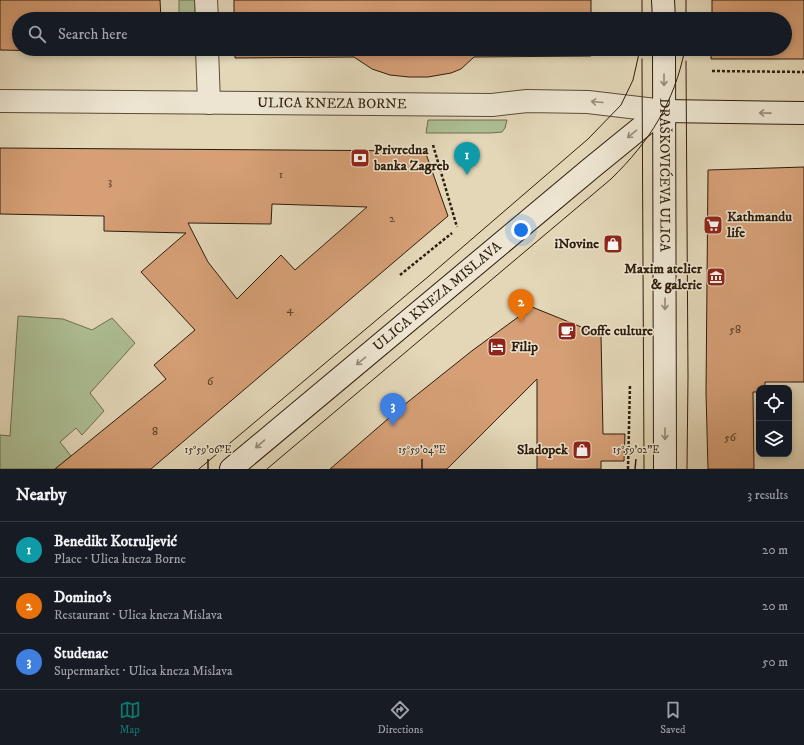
<!DOCTYPE html>
<html lang="en">
<head>
<meta charset="utf-8">
<style>
	:root { --surface:#171b24; --page:#20242c; --text:#f1f3f6; --muted:#9ea1a6; --line:#363941; --accent:#0f766e }
	body { margin:0; font-family:"IM FELL DW Pica",serif; background:var(--page); color:var(--text) }
	.controls { position:absolute; right:12px; bottom:12px; display:grid; overflow:hidden; border-radius:8px; box-shadow:0 2px 6px #0003 }
	.controls button { width:36px; height:36px; display:grid; place-items:center; padding:0; border:0; border-bottom:1px solid var(--line); background:var(--surface); color:var(--text); font:20px sans-serif }
	.you { position:absolute; left:521px; top:230px; width:14px; height:14px; margin:-10px; border:3px solid #fff; border-radius:50%; background:#1a73e8; box-shadow:0 0 0 6px #1a73e833 }
	.badge { display:grid; place-items:center; width:26px; height:26px; border-radius:50%; background:var(--accent); color:#fff; font-size:13px; font-weight:700 }
	.pin { position:absolute; translate:-50% -33px; filter:drop-shadow(0 1px 2px #0008) }
	.pin::after { content:''; position:absolute; top:21px; width:14px; height:12px; background:inherit; clip-path:polygon(0 0,100% 0,50% 100%) }
	.list { margin:0; padding:0; list-style:none }
	h2 { display:flex; justify-content:space-between; align-items:center; height:52px; margin:0; padding:0 16px; font-size:17px }
	h2 small { font-size:13px; font-weight:400; color:var(--muted) }
	.list li { display:grid; grid-template-columns:26px 1fr auto; gap:12px; align-items:center; box-sizing:border-box; height:56px; padding:0 16px; border-top:1px solid var(--line) }
	.list b { display:block; font-size:15px; white-space:nowrap }
	.list p { margin:0; font-size:13px; white-space:nowrap; color:var(--muted) }
	.list em { font-size:13px; font-style:normal; color:var(--muted) }
	.icon { flex:none; width:22px; height:22px; fill:none; stroke:currentColor; stroke-width:2; stroke-linecap:round; stroke-linejoin:round }
	.map { position:relative; flex:none; width:804px; height:469px; overflow:hidden }
	.search { position:absolute; background:var(--surface); box-shadow:0 2px 6px #0003; left:12px; right:12px; top:12px; height:44px; display:flex; align-items:center; gap:10px; box-sizing:border-box; padding:0 14px; border-radius:22px; color:var(--muted); font-size:15px }
	.sheet { height:220px; background:var(--surface) }
	nav { display:flex; justify-content:space-around; align-items:center; box-sizing:border-box; height:56px; border-top:1px solid var(--line); background:var(--surface); font-size:11px; color:var(--muted) }
	nav a { display:grid; justify-items:center; gap:2px }
	nav .on { color:var(--accent) }
	.map>svg:first-child { display:block }
</style>
</head>
<body>
<div class="map">
<svg width="804" height="469" viewBox="0 0 804 469">
	<rect width="100%" height="100%" fill="#e3d7b8"/>
	<filter id="stains"><feTurbulence type="fractalNoise" baseFrequency=".005" numOctaves="4"/><feColorMatrix values="0 0 0 0 .2 0 0 0 0 .09 0 0 0 0 .02 0 0 0 .5 -.17"/></filter>
	<radialGradient id="worn" r=".72"><stop offset=".6" stop-color="#630" stop-opacity="0"/><stop offset="1" stop-color="#630" stop-opacity=".3"/></radialGradient>
	<!-- green -->
	<g fill="#adbf94" stroke="#6e6e50">
		<rect x="179" y="0" width="16" height="19"/>
		<path d="M 428,120 L 507,120 L 505,128 L 502,132 L 491,133 L 426,133 Z"/>
		<path d="M 18,316 L 63,319 L 92,330 L 112,318 L 135,343 L 90,393 L 104,411 L 82,435 L 76,428 L 60,442 L 71,456 L 55,469 L 0,469 L 0,435 L 10,436 Z"/>
	</g>
	<!-- building -->
	<g fill="#d69f76" stroke="#2e1d0c" fill-rule="evenodd">
		<path d="M 0,0 L 160,0 L 161,19 L 19,19 L 19,49 L 161,49 L 161,53 L 0,50 Z"/>
		<rect x="234" y="0" width="357" height="19"/>
		<path d="M 712,0 L 804,0 L 804,59 L 711,59 L 711,49 L 785,49 L 785,19 L 712,19 Z"/>
		<path d="M 235,49 L 591,49 L 591,56 L 474,57 L 461,69 L 451,73 L 428,77 L 409,77 L 390,75 L 372,69 L 354,57 L 235,58 Z"/>
		<path d="M 0,148 L 425,151 L 448,216 L 151,469 L 55,469 L 166,379 L 154,365 L 195,330 L 141,272 L 186,233 L 104,231 L 104,216 L 0,214 ZM 272,204 L 367,207 L 295,270 L 281,255 L 237,299 L 208,262 L 188,223 L 271,224 Z"/>
		<path d="M 804,167 L 804,382 L 765,382 L 765,388 L 759,388 L 759,392 L 753,392 L 754,469 L 708,469 L 706,393 L 708,170 Z"/>
		<path d="M 532,307 L 601,335 L 603,434 L 625,434 L 624,461 L 601,461 L 601,469 L 537,469 L 537,379 L 447,469 L 330,469 L 404,405 L 473,350 Z"/>
	</g>
	<g fill="none" stroke-linecap="round" stroke-linejoin="round">
		<!-- street casing -->
		<g stroke="#5b4c37" stroke-width="24">
			<g id="street">
				<path d="M 206,0 L 207,19"/>
				<path d="M 207,49 L 209,103"/>
				<path id="s1" d="M 0,101 L 492,105 L 527,101 L 588,102 L 664,111"/>
			</g>
		</g>
		<!-- secondary casing -->
		<g stroke="#2e1d0c" stroke-width="24">
			<g id="secondary">
				<path d="M 663,0 L 664,19"/>
				<path id="s2" d="M 664,49 L 665,469"/>
				<path d="M 664,111 L 804,113"/>
				<path id="s3" d="M 231,469 L 590,169 L 644,125 L 664,111"/>
			</g>
		</g>
		<!-- path -->
		<g stroke="#2e1d0c" stroke-width="2.5" stroke-dasharray="3 2" stroke-linecap="butt">
			<path d="M 712,71 L 804,72"/>
			<path d="M 433,145 L 457,227"/>
			<path d="M 400,275 L 452,233"/>
			<path d="M 628,469 L 630,384"/>
		</g>
		<!-- street -->
		<use href="#street" stroke="#ede5d1" stroke-width="22"/>
		<!-- secondary -->
		<use href="#secondary" stroke="#ede5d1" stroke-width="22"/>
		<!-- tram -->
		<g stroke="#2e1d0c" stroke-width="1">
			<path d="M 642,0 L 642,19"/>
			<path d="M 686,0 L 686,19"/>
			<path d="M 642,59 L 644,469"/>
			<path d="M 686,61 L 688,377 L 687,469"/>
			<path d="M 199,469 L 429,276 L 588,139 L 621,105 L 633,80 L 640,49"/>
			<path d="M 267,469 L 611,179 C 650,141 674,103 685,49"/>
		</g>
	</g>
	<!-- one-way arrows -->
	<defs><path id="oneway-shaft" d="M-6 0H5M1.5-3L5.5 0L1.5 3" fill="none" stroke-width="1.6" stroke-linecap="round" stroke-linejoin="round"/></defs>
	<g stroke="#978b78">
		<use href="#oneway-shaft" transform="translate(664 80) rotate(90)"/>
		<use href="#oneway-shaft" transform="translate(597 102) rotate(-175)"/>
		<use href="#oneway-shaft" transform="translate(765 113) rotate(-179)"/>
		<use href="#oneway-shaft" transform="translate(632 134) rotate(141)"/>
		<use href="#oneway-shaft" transform="translate(665 304) rotate(90)"/>
		<use href="#oneway-shaft" transform="translate(361 361) rotate(140)"/>
		<use href="#oneway-shaft" transform="translate(665 434) rotate(90)"/>
		<use href="#oneway-shaft" transform="translate(260 444) rotate(139)"/>
	</g>
	<!-- ticks -->
	<path fill="none" stroke="#2e1d0c" stroke-width="1.5" d="M 208,469 L 208,459M 422,469 L 422,459M 635,469 L 636,459"/>
	<!-- icons -->
	<defs>
		<g id="bank-square" transform="scale(1)"><rect x="-9" y="-9" width="18" height="18" rx="4" fill="#8f2418" stroke="#ede5d1"/><path d="M-6-4H6V4H-6ZM0-2.3a2.3 2.3 0 1 0 0 4.6a2.3 2.3 0 1 0 0-4.6Z" fill="#fff"/></g>
		<g id="supermarket-square" transform="scale(1)"><rect x="-9" y="-9" width="18" height="18" rx="4" fill="#8f2418" stroke="#ede5d1"/><path d="M-6-5.5h2.5l.6 2H6L4.5 2H-2.5L-4.4-4H-6ZM-1.5 3.2a1.3 1.3 0 1 0 .1 0ZM3 3.2a1.3 1.3 0 1 0 .1 0Z" fill="#fff"/></g>
		<g id="shop-square" transform="scale(1)"><rect x="-9" y="-9" width="18" height="18" rx="4" fill="#8f2418" stroke="#ede5d1"/><path d="M-5-2.5h2.3a2.7 3.5 0 0 1 5.4 0H5L5.5 6h-11ZM-1.5-2.5h3a1.5 2.3 0 0 0-3 0Z" fill="#fff"/></g>
		<g id="museum-square" transform="scale(1)"><rect x="-9" y="-9" width="18" height="18" rx="4" fill="#8f2418" stroke="#ede5d1"/><path d="M0-6L6-3V-2H-6V-3ZM-5-1h2V3h-2ZM-1-1h2V3h-2ZM3-1h2V3H3ZM-6 4H6V6H-6Z" fill="#fff"/></g>
		<g id="cafe-square" transform="scale(1)"><rect x="-9" y="-9" width="18" height="18" rx="4" fill="#8f2418" stroke="#ede5d1"/><path d="M-5.5-4.5H6V0H3Q3 3.5 0 3.5H-2.5Q-5.5 3.5-5.5 0ZM3-3.2v2h1.7v-2ZM-6 4.5H4V6H-6Z" fill="#fff"/></g>
		<g id="hotel-square" transform="scale(1)"><rect x="-9" y="-9" width="18" height="18" rx="4" fill="#8f2418" stroke="#ede5d1"/><path d="M-6-4.5h1.5V1H6V5H4.5V3h-9V5H-6ZM-4 0a1.8 1.8 0 1 1 3.6 0ZM.5 0V-2.5h3Q6-2.5 6 0Z" fill="#fff"/></g>
	</defs>
	<g fill-rule="evenodd">
		<use href="#bank-square" x="360" y="158"/>
		<use href="#supermarket-square" x="713" y="225"/>
		<use href="#shop-square" x="613" y="244"/>
		<use href="#museum-square" x="716" y="277"/>
		<use href="#cafe-square" x="567" y="331"/>
		<use href="#hotel-square" x="497" y="347"/>
		<use href="#shop-square" x="582" y="450"/>
	</g>
	<g text-anchor="middle" dominant-baseline="central" stroke-width="3" stroke-linejoin="round" paint-order="stroke">
		<!-- number labels -->
		<g font-size="12" fill="#583e26">
			<text x="281" y="174">1</text>
			<text x="110" y="181">3</text>
			<text x="392" y="218">2</text>
			<text x="290" y="309">4</text>
			<text x="735" y="329">58</text>
			<text x="210" y="381">6</text>
			<text x="155" y="431">8</text>
			<text x="730" y="437">56</text>
		</g>
		<!-- street labels -->
		<g font-size="14" fill="#2e1d0c" stroke="#ede5d1">
			<text stroke="none"><textPath href="#s1" startOffset="332">ULICA KNEZA BORNE</textPath></text>
			<text stroke="none"><textPath href="#s2" startOffset="126">DRAŠKOVIĆEVA ULICA</textPath></text>
			<text stroke="none"><textPath href="#s3" startOffset="269">ULICA KNEZA MISLAVA</textPath></text>
		</g>
		<!-- poi labels -->
		<g font-size="14" font-weight="bold" fill="#2e1d0c" stroke="#ede5d1" text-anchor="start">
			<text x="374" y="150">Privredna<tspan x="374" dy="16">banka Zagreb</tspan></text>
			<text x="727" y="217">Kathmandu<tspan x="727" dy="16">life</tspan></text>
			<text x="599" y="244" text-anchor="end">iNovine</text>
			<text x="702" y="269" text-anchor="end">Maxim atelier<tspan x="702" dy="16">&amp; galerie</tspan></text>
			<text x="581" y="331">Coffe culture</text>
			<text x="511" y="347">Filip</text>
			<text x="568" y="450" text-anchor="end">Sladopek</text>
		</g>
	</g>
	<g font-size="10" text-anchor="middle" fill="#2e1d0c" stroke="#ede5d1" stroke-width="3" stroke-linejoin="round" paint-order="stroke">
		<text x="208" y="453">15°59'06"E</text>
		<text x="422" y="453">15°59'04"E</text>
		<text x="636" y="453">15°59'02"E</text>
	</g>
	<rect width="100%" height="100%" filter="url(#stains)"/>
	<rect width="100%" height="100%" fill="url(#worn)"/>
</svg>
<div class="controls">
<button><svg class="icon" aria-label="locate" viewBox="0 0 24 24"><circle cx="12" cy="12" r="6"/><path d="M12 2v4M12 18v4M2 12h4M18 12h4"/></svg></button>
<button><svg class="icon" aria-label="layers" viewBox="0 0 24 24"><path d="M12 4l9 5-9 5-9-5zM3 14l9 5 9-5"/></svg></button>
</div>
<div class="you"></div>
<div class="pin badge" style="left:467px;top:175px;background:#0f9aa8">1</div>
<div class="pin badge" style="left:521px;top:322px;background:#e8710a">2</div>
<div class="pin badge" style="left:393px;top:426px;background:#3f7fe0">3</div>
<div class="search"><svg class="icon" aria-label="search" viewBox="0 0 24 24"><circle cx="10" cy="10" r="6"/><path d="M15 15l6 6"/></svg>Search here</div>
</div>
<section class="sheet">
<h2>Nearby<small>3 results</small></h2>
<ul class="list">
<li><span class="badge" style="background:#0f9aa8">1</span><div><b>Benedikt Kotruljević</b><p>Place · Ulica kneza Borne</p></div><em>20 m</em></li>
<li><span class="badge" style="background:#e8710a">2</span><div><b>Domino's</b><p>Restaurant · Ulica kneza Mislava</p></div><em>20 m</em></li>
<li><span class="badge" style="background:#3f7fe0">3</span><div><b>Studenac</b><p>Supermarket · Ulica kneza Mislava</p></div><em>50 m</em></li>
</ul>
</section>
<nav>
<a class="on"><svg class="icon" aria-label="map" viewBox="0 0 24 24"><path d="M3 6l6-2 6 2 6-2v14l-6 2-6-2-6 2zM9 4v14M15 6v14"/></svg>Map</a>
<a><svg class="icon" aria-label="directions" viewBox="0 0 24 24"><path d="M12 3l9 9-9 9-9-9zM9 14v-3h6M13 9l2 2-2 2"/></svg>Directions</a>
<a><svg class="icon" aria-label="saved" viewBox="0 0 24 24"><path d="M7 4h10v16l-5-4-5 4z"/></svg>Saved</a>
</nav>
</body>
</html>
